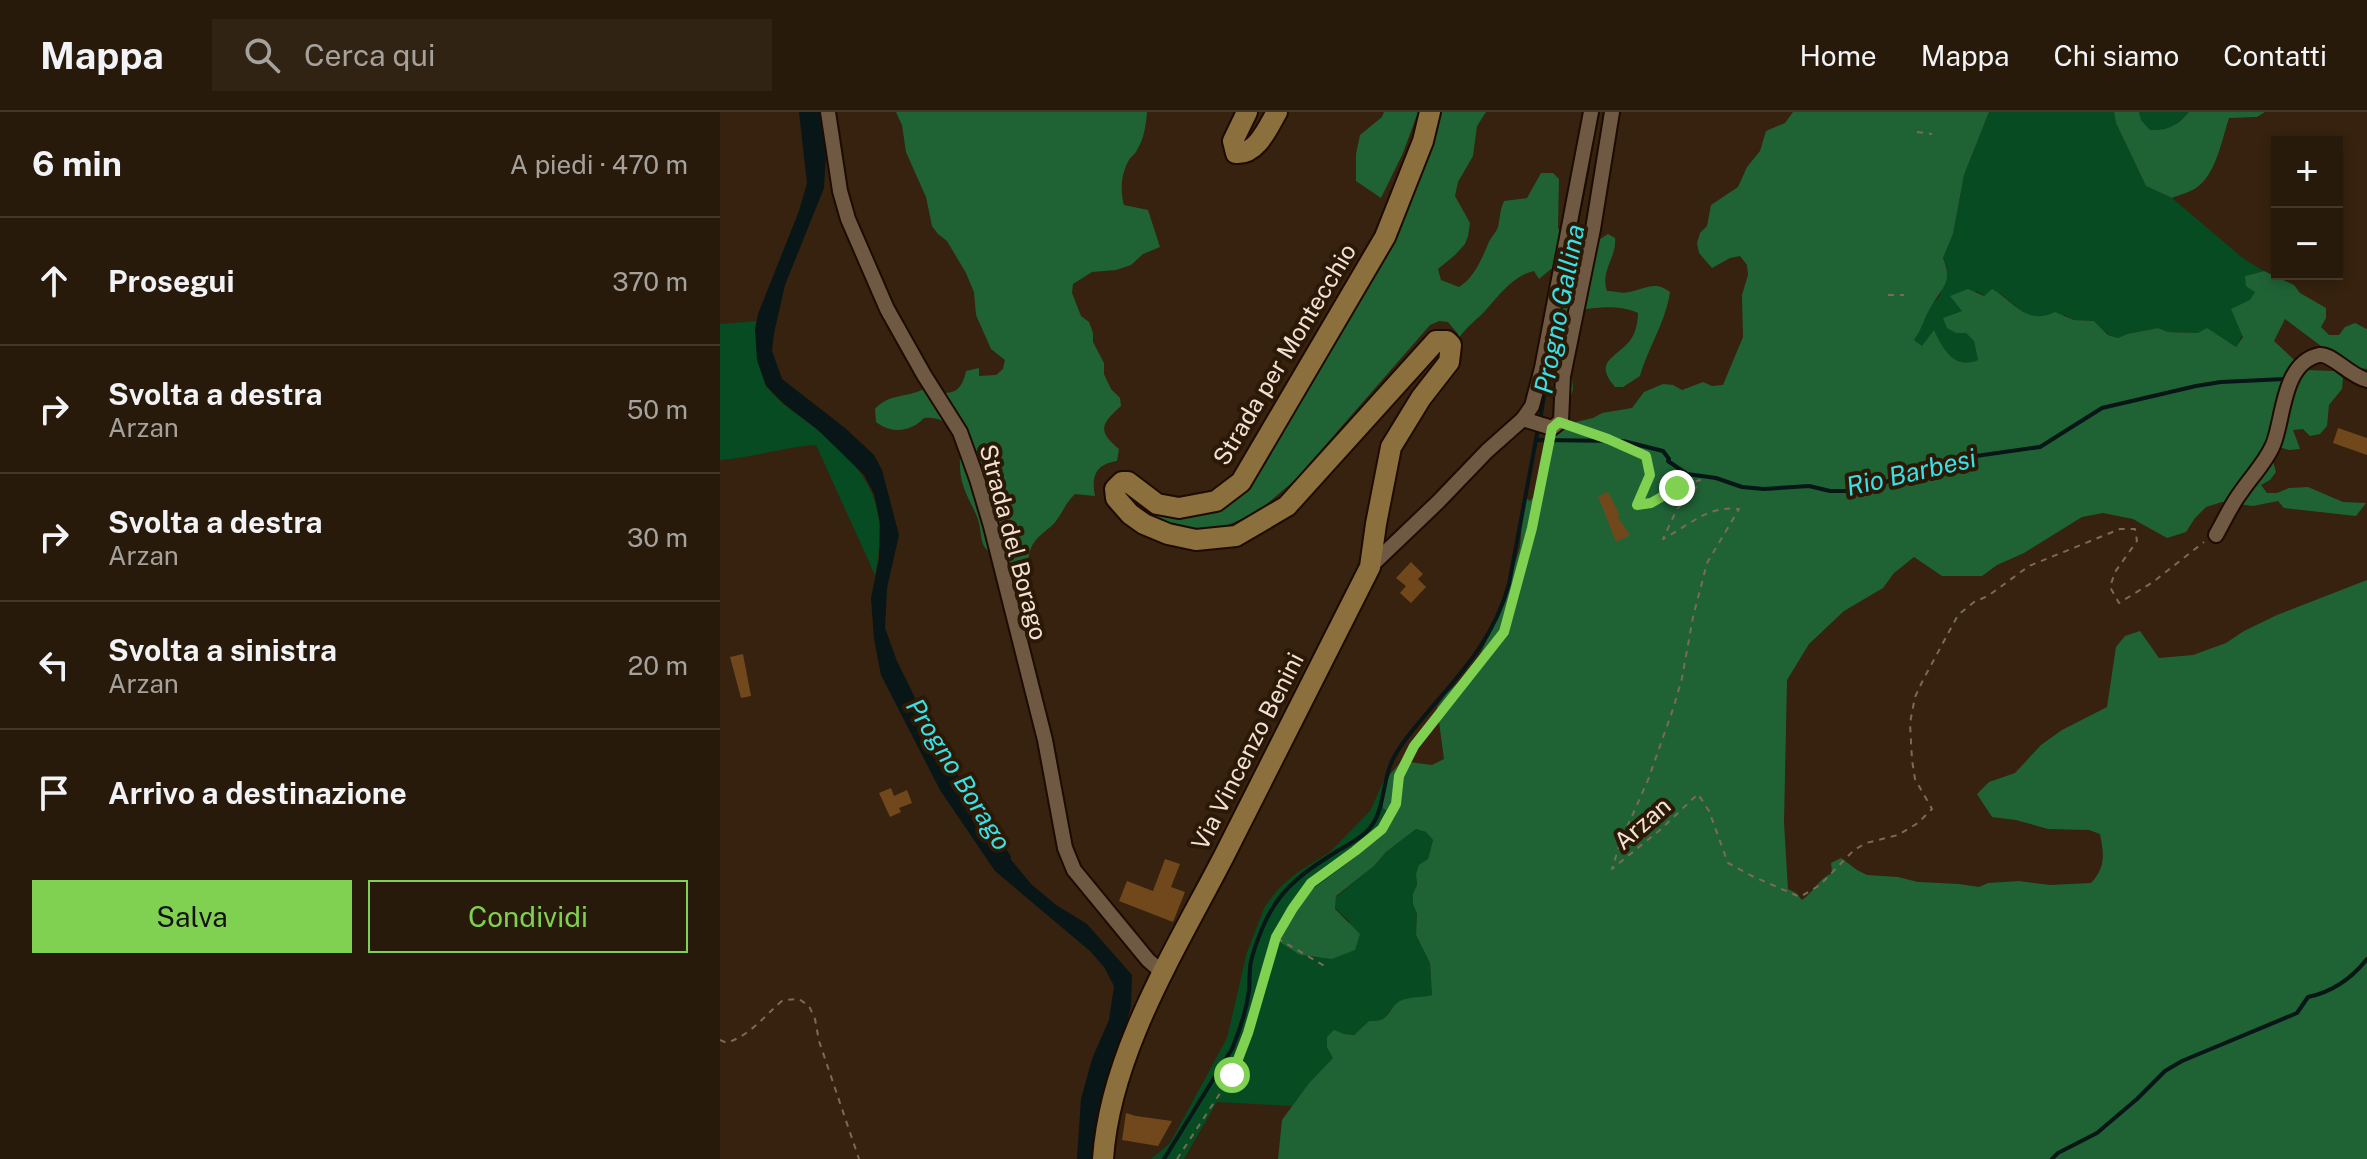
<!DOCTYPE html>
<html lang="it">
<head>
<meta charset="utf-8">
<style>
	:root { --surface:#281a0a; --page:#302313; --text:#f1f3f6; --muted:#a5a19c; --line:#44382b; --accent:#80d051 }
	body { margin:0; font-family:"Public Sans",sans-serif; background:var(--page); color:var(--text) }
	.controls { position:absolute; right:24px; top:24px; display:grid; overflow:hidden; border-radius:0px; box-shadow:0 4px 12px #0003 }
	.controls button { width:72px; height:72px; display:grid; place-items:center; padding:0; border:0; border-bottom:2px solid var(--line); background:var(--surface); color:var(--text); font:40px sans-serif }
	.stop { position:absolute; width:24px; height:24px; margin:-18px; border:6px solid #80d051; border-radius:50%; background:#fff }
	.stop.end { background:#80d051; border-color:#fff; box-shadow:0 2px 8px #0008 }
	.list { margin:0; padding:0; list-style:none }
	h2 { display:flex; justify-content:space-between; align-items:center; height:104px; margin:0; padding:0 32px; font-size:34px }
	h2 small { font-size:26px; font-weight:400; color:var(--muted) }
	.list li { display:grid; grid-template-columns:52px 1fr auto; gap:24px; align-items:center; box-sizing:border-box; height:128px; padding:0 32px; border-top:2px solid var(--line) }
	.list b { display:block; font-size:30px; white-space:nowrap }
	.list p { margin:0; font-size:26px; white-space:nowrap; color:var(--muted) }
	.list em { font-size:26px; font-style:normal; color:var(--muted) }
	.actions { display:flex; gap:16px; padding:24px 32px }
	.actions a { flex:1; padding:18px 0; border:2px solid var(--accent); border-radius:0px; text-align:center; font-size:28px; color:var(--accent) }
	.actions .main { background:var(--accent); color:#111 }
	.icon { flex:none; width:44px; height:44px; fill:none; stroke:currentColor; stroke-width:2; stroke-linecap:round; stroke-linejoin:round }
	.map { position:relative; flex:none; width:1647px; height:1047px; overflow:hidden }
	header { display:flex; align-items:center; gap:48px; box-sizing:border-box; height:112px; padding:0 40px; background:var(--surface); border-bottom:2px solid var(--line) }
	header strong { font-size:38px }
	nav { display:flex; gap:44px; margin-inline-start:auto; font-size:28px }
	.search { width:560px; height:72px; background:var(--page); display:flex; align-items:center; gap:20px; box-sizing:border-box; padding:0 28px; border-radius:0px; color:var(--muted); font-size:30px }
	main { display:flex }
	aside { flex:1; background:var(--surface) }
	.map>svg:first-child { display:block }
</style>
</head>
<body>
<header>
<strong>Mappa</strong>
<div class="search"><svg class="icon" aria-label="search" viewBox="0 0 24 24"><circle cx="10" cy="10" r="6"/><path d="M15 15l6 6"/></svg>Cerca qui</div>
<nav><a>Home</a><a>Mappa</a><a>Chi siamo</a><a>Contatti</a></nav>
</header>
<main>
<aside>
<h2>6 min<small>A piedi · 470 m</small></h2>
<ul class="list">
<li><svg class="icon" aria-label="ahead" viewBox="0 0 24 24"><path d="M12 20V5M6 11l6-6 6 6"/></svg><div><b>Prosegui</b></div><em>370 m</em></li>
<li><svg class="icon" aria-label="right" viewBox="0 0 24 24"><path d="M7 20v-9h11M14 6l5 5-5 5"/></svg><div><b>Svolta a destra</b><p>Arzan</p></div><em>50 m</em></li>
<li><svg class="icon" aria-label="right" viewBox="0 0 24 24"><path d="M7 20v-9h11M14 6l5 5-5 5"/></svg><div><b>Svolta a destra</b><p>Arzan</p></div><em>30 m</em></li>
<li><svg class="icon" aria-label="left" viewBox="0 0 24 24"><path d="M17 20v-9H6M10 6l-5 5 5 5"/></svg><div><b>Svolta a sinistra</b><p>Arzan</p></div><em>20 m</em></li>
<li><svg class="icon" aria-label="arrive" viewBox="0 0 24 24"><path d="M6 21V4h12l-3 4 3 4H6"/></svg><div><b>Arrivo a destinazione</b></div></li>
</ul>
<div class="actions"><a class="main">Salva</a><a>Condividi</a></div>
</aside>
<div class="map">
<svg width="1647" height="1047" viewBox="0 0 1647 1047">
	<rect width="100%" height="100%" fill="#36220e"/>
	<!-- green -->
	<g fill="#064b22">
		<path d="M 1269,0 L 1394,0 L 1396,11 L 1426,74 L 1452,86 L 1524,147 L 1544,159 L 1525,164 L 1535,180 C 1525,197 1528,218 1516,235 L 1478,221 L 1448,220 L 1438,216 L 1407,222 L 1398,226 L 1389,223 L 1374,209 L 1354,208 L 1345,203 L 1315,205 L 1305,202 L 1281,182 L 1265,184 L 1256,179 L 1243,199 L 1233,202 L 1236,221 L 1246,221 L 1254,229 L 1258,248 C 1235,258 1223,238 1214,219 L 1202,235 L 1194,228 L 1213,191 L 1220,184 L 1227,155 L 1223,146 L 1233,122 L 1244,63 Z"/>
		<path d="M 1419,0 L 1469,0 L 1469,1 C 1456,13 1448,19 1430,18 L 1421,8 Z"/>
		<path d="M 37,209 L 35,217 C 38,231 40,266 48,276 C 60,292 79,303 95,316 C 149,359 170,392 155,463 L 96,333 C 63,335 33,346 0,348 L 0,212 Z"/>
		<path d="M 663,670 L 664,696 L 675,704 C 650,739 602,770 567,795 L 580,843 L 600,846 L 630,810 L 615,796 L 616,785 L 654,754 L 666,740 L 696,717 L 706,720 L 713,728 L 708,747 L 696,762 L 697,773 L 693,792 L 697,802 L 696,823 L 710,851 L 712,883 C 704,886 695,885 687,888 C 683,890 679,891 675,894 C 664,903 667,910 649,909 L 634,923 L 623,922 L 613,946 L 589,971 L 572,994 L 497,990 L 464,1047 L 431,1047 L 450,1031 L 507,926 L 527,840 L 545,794 L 560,775 L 578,760 L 610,740 L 650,699 Z"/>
	</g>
	<!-- forest -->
	<g fill="#1f6335">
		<path d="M 176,0 L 427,0 C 426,13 424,27 417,38 C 416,41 411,45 409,48 C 401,61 400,79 404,93 L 428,98 L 440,135 L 423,142 L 411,153 L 396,158 L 372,160 L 353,172 L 352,181 L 361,204 L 369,210 L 373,221 L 373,230 L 384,251 L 384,262 L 391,277 L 400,286 L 401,294 C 381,312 377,319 399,337 L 397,349 C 376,352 371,364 375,384 L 355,382 C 346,390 343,400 336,409 C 329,418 319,422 313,432 C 305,446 311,456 299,468 L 288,469 L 280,446 C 259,436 263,431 259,411 C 256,399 248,388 244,376 C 238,360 240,343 241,326 C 229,313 222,304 204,306 C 191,320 171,322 156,310 L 155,297 C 169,281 187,286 204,277 C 224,281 240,288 246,259 L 259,256 L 259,264 L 276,263 L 283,257 L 285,248 L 271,237 L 256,203 L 254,180 L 246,161 L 227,129 L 218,122 L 212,114 L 206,85 L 186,40 L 182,13 Z"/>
		<path d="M 664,0 L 698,0 L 683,41 L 661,86 L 636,69 L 636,42 L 640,23 L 662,5 Z"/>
		<path d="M 722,0 L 766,0 L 757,14 L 753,44 L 738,70 L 735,84 L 750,111 L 748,124 L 745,132 L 735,143 L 718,157 L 721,168 L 739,175 C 753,167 762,147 768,132 C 770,126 776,121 778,115 C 780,106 780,98 784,89 L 807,86 L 821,61 L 833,61 L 839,67 L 838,116 L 853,141 L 864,143 L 877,129 L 888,122 L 895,126 C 897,146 880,158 887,179 C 894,179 903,182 909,180 C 925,177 935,168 950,180 C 946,209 928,236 920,264 L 903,275 L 895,275 C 875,251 891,248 907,232 C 915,225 918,211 918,201 C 900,193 880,195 861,198 L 856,212 L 856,240 L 851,255 L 853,277 L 850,287 L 840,273 L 836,262 L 836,247 L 840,229 L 843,158 L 831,157 L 819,167 L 814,159 C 792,164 779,184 764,200 C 754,210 744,217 737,229 L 738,222 L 728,210 L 719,209 L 710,213 L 575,368 L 536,401 L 484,423 L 440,416 L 431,397 L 514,381 L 705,50 Z"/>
		<path d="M 1073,0 L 1269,0 L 1244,63 L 1233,122 L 1223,146 C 1233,170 1223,174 1212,193 C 1205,204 1202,217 1194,228 L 1202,234 L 1214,218 C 1223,237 1234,258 1258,248 L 1254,229 L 1246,221 L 1236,221 L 1227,216 L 1223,206 L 1242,199 L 1230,184 L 1248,177 L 1264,184 L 1272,177 C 1295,190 1306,214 1335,200 L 1354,208 L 1374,209 L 1388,223 L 1398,226 L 1407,222 L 1438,216 L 1448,220 L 1478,221 L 1487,216 L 1516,235 L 1523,225 L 1511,197 L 1530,188 L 1535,180 L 1526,174 L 1525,164 L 1544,159 L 1574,173 L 1580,181 L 1606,196 L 1606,206 L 1601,215 L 1609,223 L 1619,223 L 1625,215 L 1635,211 L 1647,217 L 1647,257 L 1619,253 L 1605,237 L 1565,207 L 1554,229 L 1585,258 L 1615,259 L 1623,266 L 1622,277 L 1609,293 L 1607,314 L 1600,322 L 1590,324 L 1583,317 L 1573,318 L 1580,337 L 1569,338 L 1559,335 L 1550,339 L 1556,360 L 1550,368 L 1541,373 L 1547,381 L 1557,381 L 1569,376 L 1588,375 L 1623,390 L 1646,391 L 1636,404 L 1564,396 L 1558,389 L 1533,394 L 1502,390 L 1486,395 L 1475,406 L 1466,420 L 1447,426 L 1413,407 L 1383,401 L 1362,405 L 1304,441 L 1277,453 L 1262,464 L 1222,464 L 1194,445 L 1174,461 L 1163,476 L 1124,499 L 1089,532 L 1067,568 L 1064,711 L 1068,777 L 1076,781 L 1082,788 C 1094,780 1098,767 1112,761 L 1111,751 L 1121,746 L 1137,758 L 1147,763 L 1178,765 L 1198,770 L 1239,772 L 1259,775 L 1268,771 L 1299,769 L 1330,773 L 1371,771 C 1386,755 1384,742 1380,722 L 1369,718 L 1328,717 L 1296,708 L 1272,705 L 1257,682 L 1269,670 L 1295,661 L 1321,633 L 1342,618 L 1387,595 L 1396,535 L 1405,524 L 1420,519 L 1439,546 L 1473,543 L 1506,531 L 1524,519 L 1557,503 L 1647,468 L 1647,1047 L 558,1047 L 562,1008 L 589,971 L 613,946 L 607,935 L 607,925 L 614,918 L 624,922 L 634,923 L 649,909 C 671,910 666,898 680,889 C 690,884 702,886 712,883 L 710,851 L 696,823 L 697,802 L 693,792 L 693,782 L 697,773 L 696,762 L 699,753 L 708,747 L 713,728 L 706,720 L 696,717 L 666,740 L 654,754 L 616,784 L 615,797 L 640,822 L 635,838 L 612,847 L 580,843 L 552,825 L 567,795 C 602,770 649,739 675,705 L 663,696 L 663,670 L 682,649 L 712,653 L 724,647 L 717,595 L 726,582 L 753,557 L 765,532 L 783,489 L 800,435 L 804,385 L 810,389 C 829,372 828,344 835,322 L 852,311 L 873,306 L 882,301 L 912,296 L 924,280 L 943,272 L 953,273 L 962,278 L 983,270 L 992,274 L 1003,273 L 1023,225 L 1022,183 L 1028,163 L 1027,153 L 1020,144 L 1010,146 L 992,156 L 979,141 L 977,131 L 980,121 L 987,114 L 991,93 L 1018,75 L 1027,55 L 1040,39 L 1046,19 L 1065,11 Z"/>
		<path d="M 1394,0 L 1419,0 L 1421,8 L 1430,18 C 1448,19 1458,13 1469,0 L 1545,0 L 1537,5 L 1509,6 C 1502,27 1496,63 1476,76 C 1470,80 1459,83 1452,86 L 1426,74 L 1396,11 Z"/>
	</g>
	<!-- water -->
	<path fill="#081617" d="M 79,0 L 99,0 L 106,43 L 104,76 L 65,173 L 54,221 L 52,239 L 62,267 L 125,316 L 154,343 L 162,358 L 179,423 L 167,476 L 165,516 L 177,549 L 225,647 L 278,732 L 311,772 L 336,793 L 367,812 L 412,863 L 411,894 L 406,913 L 391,956 L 385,983 L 379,1047 L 357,1047 L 361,987 L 372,947 L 389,908 L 394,874 L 384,855 L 370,839 L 275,759 L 220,678 L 161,563 L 154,527 L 151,486 L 159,447 L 160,411 L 154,382 L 144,363 L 98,318 L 63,291 L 46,274 L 37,248 L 35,217 L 38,202 L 79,99 L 87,71 Z"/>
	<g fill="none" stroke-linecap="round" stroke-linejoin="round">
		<!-- stream -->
		<g stroke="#081617" stroke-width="4">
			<path d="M 839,202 L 868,54"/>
			<path d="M 820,308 L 829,254"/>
			<path d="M 816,328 L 903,329 L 943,339 L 949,347 L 948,349 L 967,362 L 996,366 L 1022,375 L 1044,377 L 1089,374 L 1110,379 L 1130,379 L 1200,361 L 1235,347 L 1320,335 L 1382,296 L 1476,274 L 1501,270 L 1565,267"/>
			<path d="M 222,642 L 289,745"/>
			<path d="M 444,1047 L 512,937 C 520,918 526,900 529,879 C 530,869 529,858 531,849 C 536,829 546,804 558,788 C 574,766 597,752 619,738 C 629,732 642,726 649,717 C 665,699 662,670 672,649 C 682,629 698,612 712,595 C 746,556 775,523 789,472 L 818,317"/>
			<path d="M 1332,1047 L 1338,1041 L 1377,1021 L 1417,987 L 1445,959 L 1462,949 L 1577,901 L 1588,885 C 1612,880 1632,866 1647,847"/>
		</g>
	</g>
	<!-- building -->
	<g fill="#71481c">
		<path d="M 1618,316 L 1647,326 L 1647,343 L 1613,331 Z"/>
		<path d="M 888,380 L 900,403 L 897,404 L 910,423 L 896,430 L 878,384 Z"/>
		<path d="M 691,450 L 703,462 L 698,467 L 706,475 L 691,491 L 680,481 L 686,474 L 676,466 Z"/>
		<path d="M 23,542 L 31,584 L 21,586 L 10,545 Z"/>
		<path d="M 171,676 L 174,684 L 187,678 L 192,691 L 179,696 L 181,700 L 170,705 L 159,681 Z"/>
		<path d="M 445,747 L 460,752 L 451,775 L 465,780 L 453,810 L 399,789 L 407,769 L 433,779 Z"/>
		<path d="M 406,1001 L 416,1004 L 452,1009 L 438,1034 L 402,1028 Z"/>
	</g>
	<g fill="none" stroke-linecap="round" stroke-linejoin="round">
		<!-- street casing -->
		<g stroke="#1d0b00" stroke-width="18">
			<g id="street">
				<path d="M 108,0 L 120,79 L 128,107 L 167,197 L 204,263 L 240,320 L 257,367 L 271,414 L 325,628 L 345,736 L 354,758 L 428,848 L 444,862"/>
				<path d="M 803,307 L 832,316 L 841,309 L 843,264 L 873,117 L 892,0"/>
				<path d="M 1496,423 C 1504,409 1511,393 1521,380 C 1531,365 1546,350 1553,333 C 1564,307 1562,251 1599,243 C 1612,241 1629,264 1647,268"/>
				<path d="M 650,455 L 718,390 L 767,339 L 803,307 L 812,294 L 822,256 L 871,0"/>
			</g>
		</g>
		<!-- secondary casing -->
		<g stroke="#1d0b00" stroke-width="24">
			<g id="secondary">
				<path d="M 527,0 L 513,29 L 516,41 C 537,43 548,15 557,0"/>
				<path d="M 383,1047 C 390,941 456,837 504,744 C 553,648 601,551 650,455 L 656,412 L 671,335 L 701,286 L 729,250 L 731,233 L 727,229 L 716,229 L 567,394 L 516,424 L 476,428 L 448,422 L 424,412 L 410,402 L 396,386 L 395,377 L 402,370 L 408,370 L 437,392 L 459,396 L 496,389 L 521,370 L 665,125 L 703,29 L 710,0"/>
			</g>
		</g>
		<!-- path -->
		<g stroke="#7c6a59" stroke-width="2" stroke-dasharray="6 6" stroke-linecap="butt">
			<path d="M 1197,20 L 1212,22"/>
			<path d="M 1168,183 L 1184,183"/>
			<path d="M 855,317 L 888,327 L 926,344 L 930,363 L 917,393 L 931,391 L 957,376 L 980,368 L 973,381 L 957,397 L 943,427 C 970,413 988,393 1019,397 L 987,451 L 973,505 L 962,566 L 954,594 L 928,668 L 900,731 L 892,757 L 941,717 L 978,682 L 989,699 L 1008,751 L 1032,764 L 1080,785 L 1100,773 L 1134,738 L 1146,731 L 1178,723 L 1198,711 L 1212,697 L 1195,667 L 1192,648 L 1190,611 L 1195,585 L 1203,568 L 1238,503 L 1254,490 L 1268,484 L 1309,454 L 1400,417 L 1415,417 L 1417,429 L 1395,460 L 1390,475 L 1399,491 L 1433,470 L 1484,430"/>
			<path d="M 557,826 L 608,856"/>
			<path d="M 0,928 L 7,931 C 33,921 43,905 63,888 L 79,887 L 89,894 L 95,907 L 99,929 L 139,1047"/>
			<path d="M 457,1047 L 512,963 L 528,921 L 556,825 L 573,796 L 591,771 L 635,739 L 662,717 L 676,692 L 679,664 L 694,634 L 784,520 L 812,416 L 829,329"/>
		</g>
		<!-- street -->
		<use href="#street" stroke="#705943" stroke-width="14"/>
		<!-- secondary -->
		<use href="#secondary" stroke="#8b6f3c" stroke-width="20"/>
	</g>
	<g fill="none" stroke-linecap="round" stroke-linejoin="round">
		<!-- route -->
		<path stroke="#80d051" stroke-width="10" d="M 512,963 L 528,921 L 556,825 L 573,796 L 591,771 L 635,739 L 662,717 L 676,692 L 679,664 L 694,634 L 784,520 L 812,416 L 832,316 L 839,310 L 888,327 L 926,344 L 930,363 L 917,393 L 931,391 L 957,376"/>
	</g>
	<g text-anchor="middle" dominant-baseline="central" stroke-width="8" stroke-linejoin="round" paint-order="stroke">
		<!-- street labels -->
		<g font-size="24" fill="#f0e2d6" stroke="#2c1905">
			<text transform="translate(564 242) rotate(-59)">Strada per Montecchio</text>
			<text transform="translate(294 430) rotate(75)">Strada del Borago</text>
			<text transform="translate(527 639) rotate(-63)">Via Vincenzo Benini</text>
			<text transform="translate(922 711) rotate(-41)">Arzan</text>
		</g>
		<!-- water labels -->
		<g font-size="26" font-style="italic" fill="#37e1e7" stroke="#2c1905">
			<text transform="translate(839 197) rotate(-79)">Progno Gallina</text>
			<text transform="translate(1191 360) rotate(-13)">Rio Barbesi</text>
			<text transform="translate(239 662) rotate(58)">Progno Borago</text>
		</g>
	</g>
</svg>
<div class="controls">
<button>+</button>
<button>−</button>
</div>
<div class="stop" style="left:512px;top:963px"></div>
<div class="stop end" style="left:957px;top:376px"></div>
</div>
</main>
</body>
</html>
